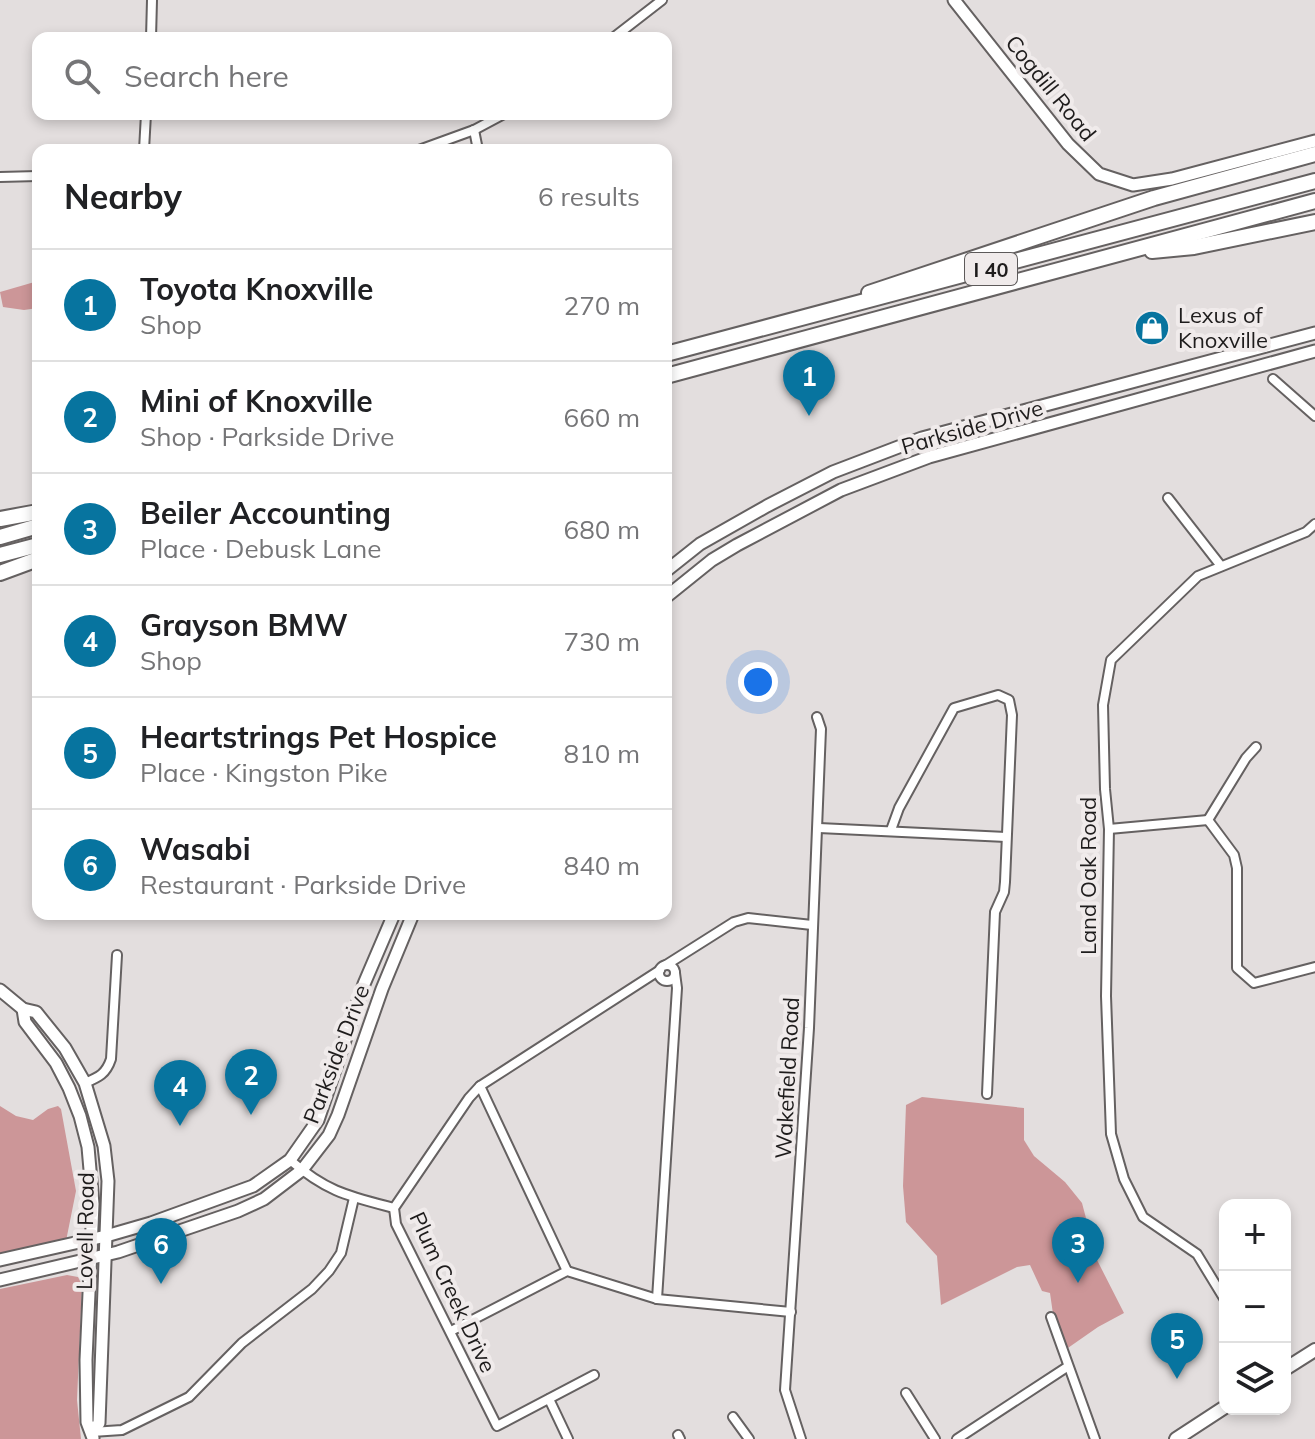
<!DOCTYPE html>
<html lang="en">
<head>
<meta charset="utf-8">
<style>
	:root { --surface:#fff; --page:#f2f2f2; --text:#202124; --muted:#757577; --line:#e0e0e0; --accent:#07749f }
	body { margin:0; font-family:Mulish,sans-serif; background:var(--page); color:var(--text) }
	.controls { position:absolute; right:24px; bottom:24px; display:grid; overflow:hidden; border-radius:16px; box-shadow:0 4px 12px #0003 }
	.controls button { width:72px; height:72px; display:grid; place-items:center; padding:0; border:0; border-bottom:2px solid var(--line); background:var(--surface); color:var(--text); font:40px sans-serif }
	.you { position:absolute; left:758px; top:682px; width:28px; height:28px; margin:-20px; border:6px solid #fff; border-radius:50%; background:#1a73e8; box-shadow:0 0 0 12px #1a73e833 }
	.badge { display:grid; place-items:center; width:52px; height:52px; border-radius:50%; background:var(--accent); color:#fff; font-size:26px; font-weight:700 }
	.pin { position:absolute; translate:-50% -66px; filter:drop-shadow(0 2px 4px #0008) }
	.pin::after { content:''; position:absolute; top:42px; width:28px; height:24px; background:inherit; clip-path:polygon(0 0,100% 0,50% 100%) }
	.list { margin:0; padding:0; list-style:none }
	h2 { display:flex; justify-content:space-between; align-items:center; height:104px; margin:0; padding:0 32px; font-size:34px }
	h2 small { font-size:26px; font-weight:400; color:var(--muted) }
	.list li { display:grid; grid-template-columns:52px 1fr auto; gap:24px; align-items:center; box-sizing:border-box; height:112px; padding:0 32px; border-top:2px solid var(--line) }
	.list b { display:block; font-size:30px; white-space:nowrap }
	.list p { margin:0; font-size:26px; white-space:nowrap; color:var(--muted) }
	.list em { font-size:26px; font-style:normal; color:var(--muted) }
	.icon { flex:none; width:44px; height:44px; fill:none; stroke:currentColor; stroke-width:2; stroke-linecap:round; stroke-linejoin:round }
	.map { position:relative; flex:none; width:1315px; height:1439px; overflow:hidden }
	.search { position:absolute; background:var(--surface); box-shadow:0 4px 12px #0003; left:32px; top:32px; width:640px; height:88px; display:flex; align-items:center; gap:20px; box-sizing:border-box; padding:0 28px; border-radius:16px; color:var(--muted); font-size:30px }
	.panel { position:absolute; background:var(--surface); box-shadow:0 4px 12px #0003; left:32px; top:144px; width:640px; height:776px; border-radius:16px }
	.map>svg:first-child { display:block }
</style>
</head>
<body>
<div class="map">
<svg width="1315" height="1439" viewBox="0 0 1315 1439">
	<rect width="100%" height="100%" fill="#e3dede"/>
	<!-- forest -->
	<g fill="#cc9698">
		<path d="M 38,281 L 38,308 L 24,310 L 3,307 L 0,292 Z"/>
		<path d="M 922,1097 L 1024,1108 L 1024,1140 L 1034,1156 L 1065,1182 L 1082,1203 L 1097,1260 L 1124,1313 L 1098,1327 L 1065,1350 L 1054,1321 L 1050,1293 L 1042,1291 L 1030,1265 L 1017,1267 L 941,1305 L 937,1256 L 906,1222 L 903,1186 L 906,1105 Z"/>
		<path d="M 0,1106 L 16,1116 L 33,1120 L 48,1109 L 58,1106 L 61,1109 L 76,1191 L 66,1241 L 0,1257 Z"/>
		<path d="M 67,1275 L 78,1277 L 82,1285 L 77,1400 L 81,1439 L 0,1439 L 0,1289 Z"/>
	</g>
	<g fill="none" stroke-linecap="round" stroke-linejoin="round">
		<!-- street casing -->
		<g stroke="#656161" stroke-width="12">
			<g id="street">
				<path d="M 151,38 L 152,0"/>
				<path d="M 613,38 L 662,0"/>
				<path d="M 474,130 L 478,150"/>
				<path d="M 144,150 L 146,114"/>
				<path d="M 419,150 L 474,130 L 504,114"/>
				<path d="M 0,177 L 38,176"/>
				<path d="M 1273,379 L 1315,416"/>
				<path d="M 1168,498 L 1221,566"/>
				<path d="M 1208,820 L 1234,855 L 1237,868 L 1237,968 L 1254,983 L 1315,967"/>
				<path d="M 1208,820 L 1246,758 L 1256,747"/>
				<path d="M 819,828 L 1006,837"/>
				<path d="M 1109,829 L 1208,820"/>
				<path d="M 891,830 L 899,808 L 954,708 L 998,695 L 1009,700 L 1012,715 L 1005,882 L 1004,892 L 995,912 L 987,1094"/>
				<path d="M 666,965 L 734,922 L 748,918 L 812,925"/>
				<circle cx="667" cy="973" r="8"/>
				<path d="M 85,1083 C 99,1077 106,1074 111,1059 L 117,955"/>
				<path d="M 480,1086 L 567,1271"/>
				<path d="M 290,1160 C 327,1192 348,1196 394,1208"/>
				<path d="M 657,1299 L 677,988 L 675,973"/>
				<path d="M 1225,1300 L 1197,1254 L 1143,1217 L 1124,1179 L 1111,1134 L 1106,996 L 1109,829 L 1105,789 L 1103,705 L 1111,660 L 1198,576 L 1306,532 L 1315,524"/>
				<path d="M 1051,1317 L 1095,1439"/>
				<path d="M 451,1331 L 567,1271 L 657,1299 L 791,1312"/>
				<path d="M 594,1375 L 497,1426 L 396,1224 L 394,1208 L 469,1098 L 480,1086 L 660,970"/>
				<path d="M 906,1393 L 935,1439"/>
				<path d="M 549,1399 L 568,1439"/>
				<path d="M 733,1417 L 749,1439"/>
				<path d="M 92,1432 L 122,1430 L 189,1397 L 242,1343 L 312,1289 L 329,1271 L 341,1253 L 354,1198"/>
				<path d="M 678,1435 L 680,1439"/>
				<path d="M 801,1439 L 785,1390 L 809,1028 L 821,729 L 817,717"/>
				<path d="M 957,1439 L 1067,1367"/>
			</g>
		</g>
		<!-- secondary casing -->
		<g stroke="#656161" stroke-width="15">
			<g id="secondary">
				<path d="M 954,0 L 1068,144 L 1099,174 L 1133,185 L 1172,179 L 1315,141"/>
				<path d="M 666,571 L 700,544 L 767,506 L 833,472 L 922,438 L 1315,333"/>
				<path d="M 666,597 L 712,560 L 737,545 L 841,490 L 929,457 L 1315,351"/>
				<path d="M 0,990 L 23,1009 L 36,1012 L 65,1048 L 85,1083 L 104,1146 L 108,1181 L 99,1423 L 92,1433"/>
				<path d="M 23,1009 L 25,1022 L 56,1063 L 69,1088 L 80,1116 L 88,1147 L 93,1204 L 86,1360 L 87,1422 L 93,1438"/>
				<path d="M 0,1260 L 106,1236 L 151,1223 L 253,1186 L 290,1160 L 318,1120 L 364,984 L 394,914"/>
				<path d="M 0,1280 L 118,1252 L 238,1211 L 264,1199 L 302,1170 L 329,1135 L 338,1115 L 382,989 L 413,914"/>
			</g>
		</g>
		<!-- primary casing -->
		<g stroke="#656161" stroke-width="16">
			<g id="primary">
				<path d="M 1285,1369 L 1315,1350"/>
				<path d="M 1176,1439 L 1225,1407"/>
			</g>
		</g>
		<!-- highway casing -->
		<g stroke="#656161" stroke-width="18">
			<g id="highway">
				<path d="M 1152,251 L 1194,247 L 1315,222"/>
				<path d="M 869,293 L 1154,198 L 1315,154"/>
				<path d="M 666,354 L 1315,181"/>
				<path d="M 666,376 L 1315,201"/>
				<path d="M 0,519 L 38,512"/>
				<path d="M 0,537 L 38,526"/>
				<path d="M 0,555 L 38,545"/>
				<path d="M 0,573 L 38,559"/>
			</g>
		</g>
		<!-- street -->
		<use href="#street" stroke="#fff" stroke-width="8"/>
		<!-- secondary -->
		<use href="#secondary" stroke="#fff" stroke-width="11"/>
		<!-- primary -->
		<use href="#primary" stroke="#fff" stroke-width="12"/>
		<!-- highway -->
		<use href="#highway" stroke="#fff" stroke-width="14"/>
	</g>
	<!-- icons -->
	<defs>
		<g id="shop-disc" transform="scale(1.8)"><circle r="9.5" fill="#07749f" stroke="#f0ebeb"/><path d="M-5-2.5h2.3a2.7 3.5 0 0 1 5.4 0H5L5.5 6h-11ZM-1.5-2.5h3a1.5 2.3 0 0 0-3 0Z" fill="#fff"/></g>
	</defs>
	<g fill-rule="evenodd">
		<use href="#shop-disc" x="1152" y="328"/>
	</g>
	<g text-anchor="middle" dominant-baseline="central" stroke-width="8" stroke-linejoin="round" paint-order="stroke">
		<!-- shield labels -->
		<rect fill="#f0ebeb" stroke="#5d5a5a" stroke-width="2" x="965" y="253" width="52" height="32" rx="6"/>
		<g font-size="20" font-weight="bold" fill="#1e1c1c">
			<text x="991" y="269">I 40</text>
		</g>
		<!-- street labels -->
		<g font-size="22" fill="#1e1c1c" stroke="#f0ebeb">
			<text transform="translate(1051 88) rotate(51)">Cogdill Road</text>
			<text transform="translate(972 427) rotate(-16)">Parkside Drive</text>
			<text transform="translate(1088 876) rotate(-90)">Land Oak Road</text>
			<text transform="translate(336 1054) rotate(-69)">Parkside Drive</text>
			<text transform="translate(787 1078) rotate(-87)">Wakefield Road</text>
			<text transform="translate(85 1231) rotate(-89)">Lovell Road</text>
			<text transform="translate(453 1292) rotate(65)">Plum Creek Drive</text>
		</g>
		<!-- poi labels -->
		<g font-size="22" fill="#1e1c1c" stroke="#f0ebeb" text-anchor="start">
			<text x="1178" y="315">Lexus of<tspan x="1178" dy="25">Knoxville</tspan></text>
		</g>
	</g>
</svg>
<div class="controls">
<button>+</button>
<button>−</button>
<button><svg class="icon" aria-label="layers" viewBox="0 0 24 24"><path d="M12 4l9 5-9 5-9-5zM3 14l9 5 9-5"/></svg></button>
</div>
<div class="you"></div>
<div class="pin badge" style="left:809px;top:416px">1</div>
<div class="pin badge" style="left:251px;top:1115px">2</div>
<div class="pin badge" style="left:1078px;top:1283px">3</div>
<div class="pin badge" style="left:180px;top:1126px">4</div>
<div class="pin badge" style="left:1177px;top:1379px">5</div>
<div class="pin badge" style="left:161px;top:1284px">6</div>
<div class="search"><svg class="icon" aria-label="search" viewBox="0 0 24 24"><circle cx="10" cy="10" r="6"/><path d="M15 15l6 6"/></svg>Search here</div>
<section class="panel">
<h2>Nearby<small>6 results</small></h2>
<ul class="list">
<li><span class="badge">1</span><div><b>Toyota Knoxville</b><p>Shop</p></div><em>270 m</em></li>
<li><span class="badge">2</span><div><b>Mini of Knoxville</b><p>Shop · Parkside Drive</p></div><em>660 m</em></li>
<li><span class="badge">3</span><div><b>Beiler Accounting</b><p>Place · Debusk Lane</p></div><em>680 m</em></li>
<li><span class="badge">4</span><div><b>Grayson BMW</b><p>Shop</p></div><em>730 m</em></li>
<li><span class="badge">5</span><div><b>Heartstrings Pet Hospice</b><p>Place · Kingston Pike</p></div><em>810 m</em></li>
<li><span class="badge">6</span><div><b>Wasabi</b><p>Restaurant · Parkside Drive</p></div><em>840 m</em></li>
</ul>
</section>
</div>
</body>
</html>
